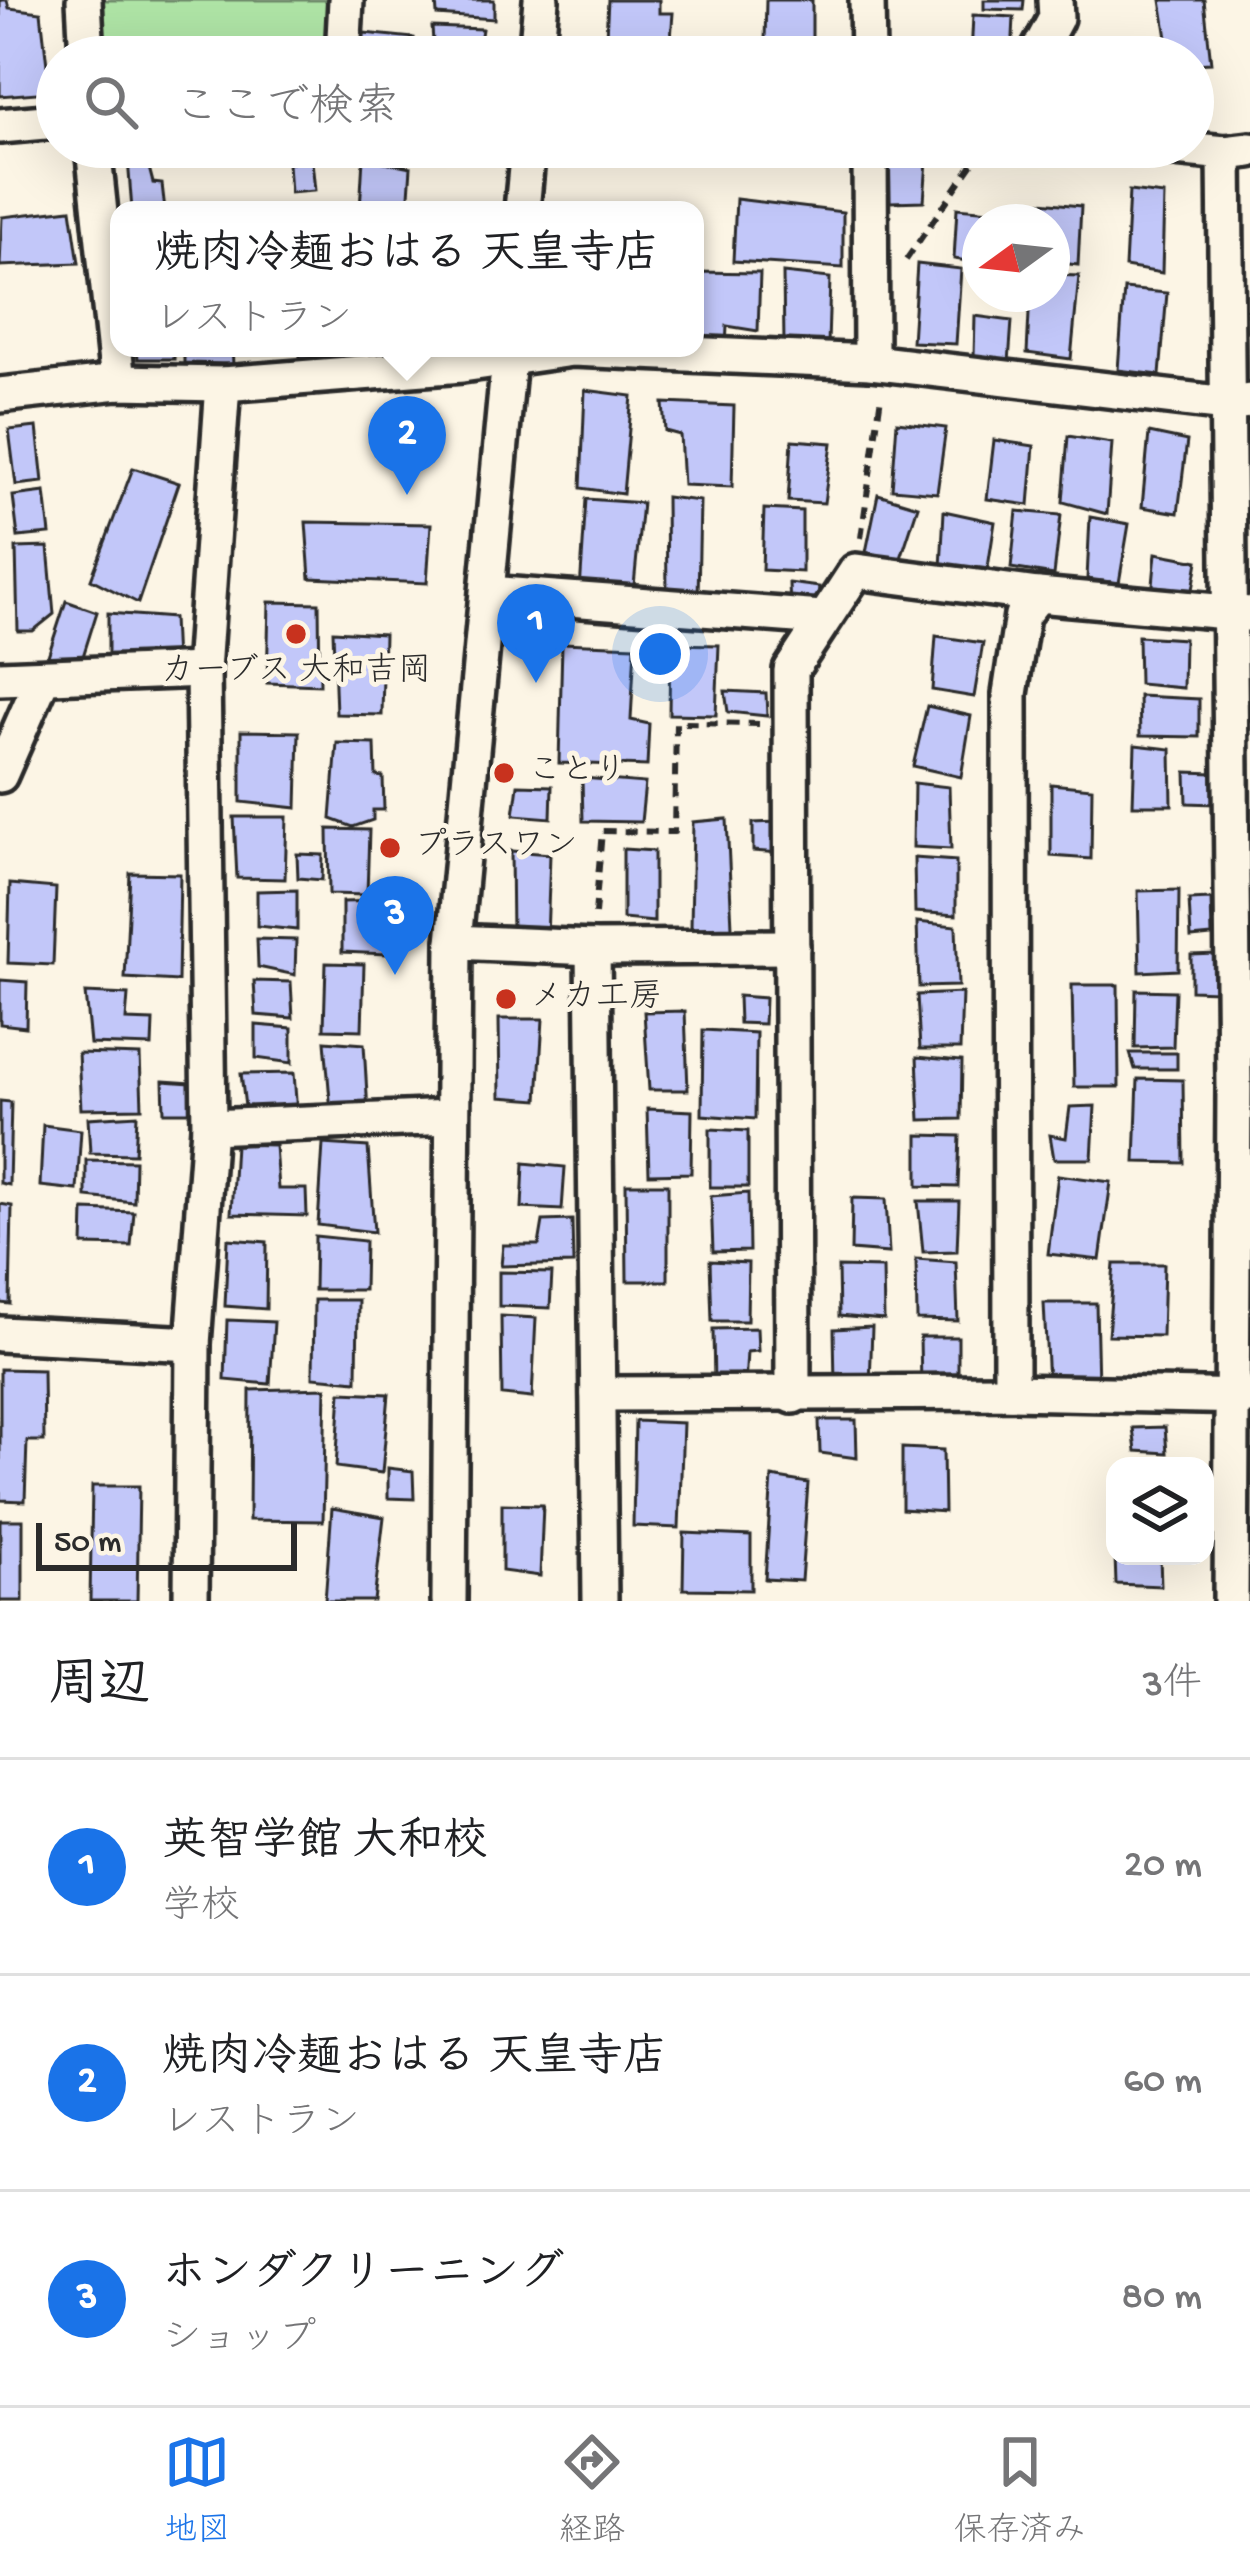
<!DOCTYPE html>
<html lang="ja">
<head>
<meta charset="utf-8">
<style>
	:root { --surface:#fff; --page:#f2f2f2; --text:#202124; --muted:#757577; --line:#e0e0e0; --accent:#1a73e8 }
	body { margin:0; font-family:"Gochi Hand","Klee One",sans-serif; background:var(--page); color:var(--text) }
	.controls { position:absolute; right:36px; bottom:36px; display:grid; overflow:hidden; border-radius:24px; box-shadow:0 12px 48px #0002 }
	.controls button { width:108px; height:108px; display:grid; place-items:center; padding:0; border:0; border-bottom:3px solid var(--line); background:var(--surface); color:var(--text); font:60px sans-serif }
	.compass { position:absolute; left:962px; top:204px; width:108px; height:108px; border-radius:50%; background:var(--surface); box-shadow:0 12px 48px #0002; rotate:255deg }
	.scale { position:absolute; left:36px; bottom:30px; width:261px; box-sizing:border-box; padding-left:12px; border:6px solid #2b2b2b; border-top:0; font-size:33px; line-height:42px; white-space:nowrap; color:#2b2b2b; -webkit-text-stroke:9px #fcf5e5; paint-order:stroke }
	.you { position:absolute; left:660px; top:654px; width:42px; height:42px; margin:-30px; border:9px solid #fff; border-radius:50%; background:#1a73e8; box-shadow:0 0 0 18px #1a73e833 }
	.badge { display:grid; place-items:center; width:78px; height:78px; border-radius:50%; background:var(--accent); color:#fff; font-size:39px; font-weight:700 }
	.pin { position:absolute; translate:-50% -99px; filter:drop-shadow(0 3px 6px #0008) }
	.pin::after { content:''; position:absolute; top:63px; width:42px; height:36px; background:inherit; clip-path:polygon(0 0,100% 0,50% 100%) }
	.popup { position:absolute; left:110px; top:201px; width:594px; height:156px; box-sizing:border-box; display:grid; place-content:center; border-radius:24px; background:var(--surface); filter:drop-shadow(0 3px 9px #0005); font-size:39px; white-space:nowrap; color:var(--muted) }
	.popup b { font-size:45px; color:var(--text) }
	.popup::after { content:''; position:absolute; left:50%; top:100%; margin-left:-24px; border:24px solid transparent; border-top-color:var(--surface) }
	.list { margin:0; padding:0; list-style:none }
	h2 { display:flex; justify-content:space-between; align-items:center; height:156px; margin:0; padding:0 48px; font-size:51px }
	h2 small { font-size:39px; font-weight:400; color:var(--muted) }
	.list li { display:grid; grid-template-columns:78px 1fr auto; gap:36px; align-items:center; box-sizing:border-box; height:216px; padding:0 48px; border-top:3px solid var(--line) }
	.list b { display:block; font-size:45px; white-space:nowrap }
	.list p { margin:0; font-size:39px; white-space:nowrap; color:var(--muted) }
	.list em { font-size:39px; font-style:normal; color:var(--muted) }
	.icon { flex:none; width:66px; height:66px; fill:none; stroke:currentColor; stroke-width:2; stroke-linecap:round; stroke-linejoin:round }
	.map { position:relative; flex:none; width:1250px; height:1601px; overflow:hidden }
	.search { position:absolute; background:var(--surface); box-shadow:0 12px 48px #0002; left:36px; right:36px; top:36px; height:132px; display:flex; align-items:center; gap:30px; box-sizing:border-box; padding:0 42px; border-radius:66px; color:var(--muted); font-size:45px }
	.sheet { height:804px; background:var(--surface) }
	nav { display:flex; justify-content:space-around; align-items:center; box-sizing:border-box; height:168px; border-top:3px solid var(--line); background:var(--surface); font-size:33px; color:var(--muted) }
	nav a { display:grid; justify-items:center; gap:6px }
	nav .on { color:var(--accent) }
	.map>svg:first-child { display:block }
</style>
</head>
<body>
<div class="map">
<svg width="1250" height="1601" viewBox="0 0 1250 1601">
	<rect width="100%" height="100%" fill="#fcf5e5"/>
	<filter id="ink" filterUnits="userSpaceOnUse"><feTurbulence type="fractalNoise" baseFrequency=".00833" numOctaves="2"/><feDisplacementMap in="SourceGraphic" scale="24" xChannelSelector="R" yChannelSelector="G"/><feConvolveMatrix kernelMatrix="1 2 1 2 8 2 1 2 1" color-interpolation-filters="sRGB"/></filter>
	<g filter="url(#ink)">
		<!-- green -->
		<path fill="#aee3a5" stroke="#6c8768" stroke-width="3" d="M 102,0 L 332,0 L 328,57 L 106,57 Z"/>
		<!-- building -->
		<g fill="#c2c7f9" stroke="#2b2b2b" stroke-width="3">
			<path d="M 0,0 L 7,0 L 9,8 L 41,12 L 50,92 L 0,96 Z"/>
			<path d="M 436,0 L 494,0 L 494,19 L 437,15 Z"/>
			<path d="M 608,0 L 659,0 L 659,13 L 673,13 L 671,39 L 606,36 Z"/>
			<path d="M 766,0 L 812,0 L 812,42 L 765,42 Z"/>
			<path d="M 984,0 L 1024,0 L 1023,10 L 984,9 Z"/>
			<path d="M 1161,0 L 1204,0 L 1211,63 L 1193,64 L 1193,57 L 1170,57 Z"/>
			<path d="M 973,15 L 1014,17 L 1012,57 L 971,57 Z"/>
			<path d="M 432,27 L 482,29 L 478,54 L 483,57 L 434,57 Z"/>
			<path d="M 364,33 L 414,38 L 413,57 L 364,57 Z"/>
			<path d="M 606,52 L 719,54 L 719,57 L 606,57 Z"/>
			<path d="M 889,147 L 928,147 L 924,201 L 890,202 Z"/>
			<path d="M 146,156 L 153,183 L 162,184 L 165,210 L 132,210 L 128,159 Z"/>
			<path d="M 363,158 L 411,167 L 408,210 L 360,210 Z"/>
			<path d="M 312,161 L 315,191 L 290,193 L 288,163 Z"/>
			<path d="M 1129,191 L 1164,195 L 1162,273 L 1125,267 Z"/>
			<path d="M 736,199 L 843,212 L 843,268 L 733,261 Z"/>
			<path d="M 1041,202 L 1081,206 L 1078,265 L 1052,262 L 1052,222 L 1040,222 Z"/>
			<path d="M 957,208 L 1003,212 L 1002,222 L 980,222 L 980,263 L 954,259 Z"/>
			<path d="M 71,209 L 79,263 L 0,266 L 2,217 Z"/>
			<path d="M 917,264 L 961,269 L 956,344 L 912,342 Z"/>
			<path d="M 695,272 L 760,273 L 758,331 L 727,326 L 726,347 L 695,345 Z"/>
			<path d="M 783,273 L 830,278 L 828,345 L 784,344 Z"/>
			<path d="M 1052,275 L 1079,276 L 1071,359 L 1027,353 L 1030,294 L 1052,294 Z"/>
			<path d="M 1124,289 L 1167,293 L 1160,375 L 1118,370 Z"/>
			<path d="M 975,316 L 1012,321 L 1009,362 L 974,357 Z"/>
			<path d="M 137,348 L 174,348 L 174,359 L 138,359 Z"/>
			<path d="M 184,348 L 232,349 L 233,364 L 184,363 Z"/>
			<path d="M 300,348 L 352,348 L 352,361 L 300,360 Z"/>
			<path d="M 585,390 L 632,396 L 623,494 L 581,488 Z"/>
			<path d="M 663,403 L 734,406 L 732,487 L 683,485 L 680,435 L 665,431 Z"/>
			<path d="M 897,422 L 946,428 L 937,493 L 892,489 Z"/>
			<path d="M 37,427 L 43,482 L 16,485 L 9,430 Z"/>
			<path d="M 1149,433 L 1187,441 L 1178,513 L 1142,507 Z"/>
			<path d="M 1068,436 L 1112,443 L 1107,514 L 1063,502 Z"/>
			<path d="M 792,440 L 832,443 L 824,503 L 788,501 Z"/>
			<path d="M 994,440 L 1034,446 L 1029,505 L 987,499 Z"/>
			<path d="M 133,468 L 179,483 L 138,603 L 91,579 Z"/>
			<path d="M 45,492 L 50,534 L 18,537 L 13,496 Z"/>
			<path d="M 878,494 L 918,506 L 899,564 L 866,552 Z"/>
			<path d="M 666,497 L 700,501 L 698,598 L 667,596 Z"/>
			<path d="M 586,499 L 642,503 L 633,596 L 580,591 Z"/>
			<path d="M 764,509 L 802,511 L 802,572 L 762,570 Z"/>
			<path d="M 944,511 L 995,522 L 987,574 L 941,568 Z"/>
			<path d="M 1017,511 L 1061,515 L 1054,575 L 1011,568 Z"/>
			<path d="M 1090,517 L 1129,524 L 1119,583 L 1087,579 Z"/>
			<path d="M 306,522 L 431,524 L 427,583 L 310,578 Z"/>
			<path d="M 48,547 L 54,614 L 33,631 L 18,631 L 16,548 Z"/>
			<path d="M 1156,553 L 1198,561 L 1191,601 L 1152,595 Z"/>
			<path d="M 789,583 L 819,587 L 817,609 L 790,608 Z"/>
			<path d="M 66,601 L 97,612 L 80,666 L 47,659 Z"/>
			<path d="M 269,602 L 319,603 L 320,685 L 267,683 Z"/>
			<path d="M 108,613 L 173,618 L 175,662 L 108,664 Z"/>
			<path d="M 333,631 L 384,634 L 382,715 L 336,714 Z"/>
			<path d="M 936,636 L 983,643 L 974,697 L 932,690 Z"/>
			<path d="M 1138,636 L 1184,639 L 1183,688 L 1139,684 Z"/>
			<path d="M 562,643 L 635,646 L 631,720 L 649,724 L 647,766 L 559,763 Z"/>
			<path d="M 670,644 L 719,645 L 716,715 L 669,714 Z"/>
			<path d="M 725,691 L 766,693 L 767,716 L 728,712 Z"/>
			<path d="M 1139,696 L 1199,699 L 1199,737 L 1140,736 Z"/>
			<path d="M 927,706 L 971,716 L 961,777 L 913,766 Z"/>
			<path d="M 241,731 L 299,732 L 297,808 L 241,802 Z"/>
			<path d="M 337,743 L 375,744 L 376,776 L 383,777 L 384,810 L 373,810 L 373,820 L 353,827 L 331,819 Z"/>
			<path d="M 1135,745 L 1171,749 L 1172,805 L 1133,805 Z"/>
			<path d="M 1186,772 L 1214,773 L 1215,804 L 1187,803 Z"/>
			<path d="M 582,778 L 645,783 L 641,822 L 583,821 Z"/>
			<path d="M 914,783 L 949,787 L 951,849 L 913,847 Z"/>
			<path d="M 1051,784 L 1092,788 L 1091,859 L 1051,856 Z"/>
			<path d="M 518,785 L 552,786 L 551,818 L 514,815 Z"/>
			<path d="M 234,817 L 287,817 L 285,879 L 237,878 Z"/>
			<path d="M 727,819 L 732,927 L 691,928 L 693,822 Z"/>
			<path d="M 779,822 L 780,853 L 753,851 L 753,823 Z"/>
			<path d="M 328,829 L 369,830 L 367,895 L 329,894 Z"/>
			<path d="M 623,849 L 654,851 L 654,922 L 623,919 Z"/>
			<path d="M 511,851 L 550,854 L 547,938 L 512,935 Z"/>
			<path d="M 297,854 L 323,855 L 322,880 L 298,878 Z"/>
			<path d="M 914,858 L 956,861 L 956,915 L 915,912 Z"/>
			<path d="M 130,873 L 180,874 L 178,981 L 125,978 Z"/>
			<path d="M 10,884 L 56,888 L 53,965 L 8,963 Z"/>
			<path d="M 297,890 L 297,930 L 257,926 L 257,891 Z"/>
			<path d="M 1179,890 L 1178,970 L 1140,972 L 1138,891 Z"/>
			<path d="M 1211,899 L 1212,936 L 1191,938 L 1189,900 Z"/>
			<path d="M 387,901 L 387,954 L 342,952 L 342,902 Z"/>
			<path d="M 917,922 L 956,926 L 958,986 L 919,987 Z"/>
			<path d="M 257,939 L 296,940 L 295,975 L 258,967 Z"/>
			<path d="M 1217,954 L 1217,991 L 1191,990 L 1191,955 Z"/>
			<path d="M 326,963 L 364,964 L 362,1030 L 324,1029 Z"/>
			<path d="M 0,980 L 27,982 L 26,1027 L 0,1024 Z"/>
			<path d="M 254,981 L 291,982 L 293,1018 L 256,1015 Z"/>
			<path d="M 1072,985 L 1118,985 L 1119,1087 L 1074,1087 Z"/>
			<path d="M 1136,990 L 1175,991 L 1173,1047 L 1135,1048 Z"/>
			<path d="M 85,993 L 128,995 L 126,1020 L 153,1021 L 152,1046 L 90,1044 Z"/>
			<path d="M 962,993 L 960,1049 L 920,1049 L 917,995 Z"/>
			<path d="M 738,996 L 765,998 L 764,1024 L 739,1023 Z"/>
			<path d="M 685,1011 L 688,1090 L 649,1090 L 644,1012 Z"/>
			<path d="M 499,1019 L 543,1019 L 538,1100 L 500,1097 Z"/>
			<path d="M 256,1025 L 292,1028 L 292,1063 L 256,1058 Z"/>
			<path d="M 703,1030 L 756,1033 L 755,1119 L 702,1115 Z"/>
			<path d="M 325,1041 L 364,1044 L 368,1112 L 331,1112 Z"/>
			<path d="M 78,1053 L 140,1055 L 142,1108 L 81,1109 Z"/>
			<path d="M 1130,1053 L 1177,1053 L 1177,1069 L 1135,1069 Z"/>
			<path d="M 917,1057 L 962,1061 L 961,1119 L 920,1120 Z"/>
			<path d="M 294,1073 L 297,1114 L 246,1115 L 241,1074 Z"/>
			<path d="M 1138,1079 L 1183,1080 L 1184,1163 L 1135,1162 Z"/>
			<path d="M 163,1081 L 191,1083 L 190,1112 L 164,1112 Z"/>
			<path d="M 0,1101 L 11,1102 L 9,1185 L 0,1183 Z"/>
			<path d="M 1095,1106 L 1092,1159 L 1054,1159 L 1050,1135 L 1066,1138 L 1070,1107 Z"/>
			<path d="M 647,1109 L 692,1111 L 691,1173 L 649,1174 Z"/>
			<path d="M 137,1115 L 135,1154 L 90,1153 L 88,1118 Z"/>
			<path d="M 43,1125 L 81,1130 L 77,1190 L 40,1186 Z"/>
			<path d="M 710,1129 L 748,1131 L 748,1187 L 710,1187 Z"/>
			<path d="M 918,1135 L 960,1136 L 958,1187 L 918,1186 Z"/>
			<path d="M 235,1144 L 275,1145 L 278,1189 L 306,1189 L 307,1216 L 231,1214 Z"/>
			<path d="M 323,1144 L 368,1147 L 374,1232 L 318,1225 Z"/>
			<path d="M 86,1160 L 135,1161 L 134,1202 L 86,1197 Z"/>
			<path d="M 524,1163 L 565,1167 L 562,1210 L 522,1208 Z"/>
			<path d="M 1058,1175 L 1111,1182 L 1100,1260 L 1048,1254 Z"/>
			<path d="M 626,1184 L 668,1184 L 668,1281 L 627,1281 Z"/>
			<path d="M 748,1193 L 749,1251 L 713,1252 L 711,1196 Z"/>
			<path d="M 852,1198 L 886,1199 L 889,1253 L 851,1250 Z"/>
			<path d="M 918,1201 L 959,1201 L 957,1251 L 923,1252 Z"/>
			<path d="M 0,1204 L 12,1206 L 10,1304 L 0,1303 Z"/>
			<path d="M 84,1210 L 134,1212 L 131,1246 L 83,1245 Z"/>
			<path d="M 572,1220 L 573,1264 L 501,1266 L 503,1245 L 539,1245 L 543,1221 Z"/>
			<path d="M 315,1236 L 365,1241 L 364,1290 L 314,1290 Z"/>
			<path d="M 228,1239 L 267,1242 L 266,1309 L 225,1306 Z"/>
			<path d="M 916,1259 L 956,1262 L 958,1321 L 917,1320 Z"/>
			<path d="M 710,1261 L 748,1263 L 747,1321 L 712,1321 Z"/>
			<path d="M 1114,1264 L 1164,1264 L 1162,1336 L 1108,1335 Z"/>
			<path d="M 838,1267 L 883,1268 L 884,1320 L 839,1316 Z"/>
			<path d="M 499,1272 L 552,1273 L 550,1308 L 499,1306 Z"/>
			<path d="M 314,1300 L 358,1300 L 357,1381 L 313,1377 Z"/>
			<path d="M 1044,1303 L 1096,1303 L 1098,1387 L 1048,1384 Z"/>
			<path d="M 501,1316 L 536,1318 L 532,1398 L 502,1395 Z"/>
			<path d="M 227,1320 L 274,1322 L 270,1384 L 225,1380 Z"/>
			<path d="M 872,1327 L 870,1385 L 835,1386 L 834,1329 Z"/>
			<path d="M 757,1328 L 758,1351 L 747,1352 L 745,1385 L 714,1386 L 713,1329 Z"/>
			<path d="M 920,1337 L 958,1337 L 958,1387 L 921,1386 Z"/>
			<path d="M 0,1369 L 43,1370 L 44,1441 L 27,1441 L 25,1501 L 0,1500 Z"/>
			<path d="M 326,1388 L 323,1521 L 249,1520 L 250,1390 Z"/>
			<path d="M 341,1392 L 389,1394 L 382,1473 L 336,1467 Z"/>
			<path d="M 819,1420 L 856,1420 L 857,1458 L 820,1453 Z"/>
			<path d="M 635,1421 L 683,1423 L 679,1528 L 633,1526 Z"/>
			<path d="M 1165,1427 L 1167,1453 L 1136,1451 L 1133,1428 Z"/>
			<path d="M 902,1448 L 943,1450 L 944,1512 L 902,1509 Z"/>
			<path d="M 388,1468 L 413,1471 L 414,1499 L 388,1498 Z"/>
			<path d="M 772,1477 L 808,1483 L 801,1581 L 765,1579 Z"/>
			<path d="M 92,1486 L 139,1486 L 137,1601 L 90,1601 Z"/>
			<path d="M 502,1504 L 543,1505 L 540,1576 L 502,1571 Z"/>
			<path d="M 332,1508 L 384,1517 L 374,1601 L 325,1601 Z"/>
			<rect x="0" y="1520" width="23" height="81"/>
			<path d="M 1114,1528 L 1115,1556 L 1160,1556 L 1161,1586 L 1116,1584 Z"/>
			<path d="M 684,1533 L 751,1536 L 751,1590 L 683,1589 Z"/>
		</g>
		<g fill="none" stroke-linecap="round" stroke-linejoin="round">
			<!-- minor casing -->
			<g stroke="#2b2b2b" stroke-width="42">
				<g id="minor">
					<path d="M 84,0 L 87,57"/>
					<path d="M 867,0 L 868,57"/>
					<path d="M 343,57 L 346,0"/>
					<path d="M 536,57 L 541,0"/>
					<path d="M 1035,57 L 1056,18 L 1055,0"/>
					<path d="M 0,126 L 57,121"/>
					<path d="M 93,147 L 118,382"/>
					<path d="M 870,147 L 871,362"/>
					<path d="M 1165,147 L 1225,153 L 1250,150"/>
					<path d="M 1225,153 L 1234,1087 L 1231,1601"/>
					<path d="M 522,210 L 528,147"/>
					<path d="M 0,395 L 118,382 L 223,384 L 462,365 L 572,349 L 871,362 L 1226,404 L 1250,401"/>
					<path d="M 489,593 L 822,618"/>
					<path d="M 0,678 L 203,670"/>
					<path d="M 0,775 L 43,677"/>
					<path d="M 454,942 L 593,948 L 792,947"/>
					<path d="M 593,948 L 600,1601"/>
					<path d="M 209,1127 L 451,1117"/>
					<path d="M 0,1334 L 193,1344"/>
					<path d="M 1011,1392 L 1010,694 L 1022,615 L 1038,595"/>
					<path d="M 598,1394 L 1011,1392 L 1250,1397"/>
					<path d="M 793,1396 L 791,670 L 856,571 L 1038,595 L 1249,614"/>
					<path d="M 191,1601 L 193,1344 L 209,1127 L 203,670 L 223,384"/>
					<path d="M 449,1601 L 454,942 L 510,348"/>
				</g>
			</g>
			<!-- path -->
			<g stroke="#2b2b2b" stroke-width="6" stroke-dasharray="12 9" stroke-linecap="butt">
				<path d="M 906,260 L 984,147"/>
				<path d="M 861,538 L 881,396"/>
				<path d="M 595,914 L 602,831 L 674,832 L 676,723 L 759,724"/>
			</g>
			<!-- minor -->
			<use href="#minor" stroke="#fcf5e5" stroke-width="33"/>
		</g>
	</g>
	<!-- markers -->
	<g fill="#c8321e" stroke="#fcf5e5" stroke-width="4.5">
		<circle cx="296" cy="634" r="12"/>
		<circle cx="504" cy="773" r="12"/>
		<circle cx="390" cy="848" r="12"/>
		<circle cx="506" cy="999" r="12"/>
	</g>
	<g text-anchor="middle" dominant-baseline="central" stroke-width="10" stroke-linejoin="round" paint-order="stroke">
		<!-- poi labels -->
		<g font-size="33" fill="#2b2b2b" stroke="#fcf5e5" text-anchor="start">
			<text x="296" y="673" text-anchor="middle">カーブス 大和吉岡</text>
			<text x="528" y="773">ことり</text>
			<text x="414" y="848">プラスワン</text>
			<text x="530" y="999">メカ工房</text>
		</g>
	</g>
</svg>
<div class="controls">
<button><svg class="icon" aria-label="layers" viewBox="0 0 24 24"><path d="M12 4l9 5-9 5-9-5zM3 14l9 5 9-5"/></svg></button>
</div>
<svg class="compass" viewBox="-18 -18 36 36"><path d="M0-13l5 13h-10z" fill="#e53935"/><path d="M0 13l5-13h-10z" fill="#757577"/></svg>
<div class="scale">50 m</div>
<div class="you"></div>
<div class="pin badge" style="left:536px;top:683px">1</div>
<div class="pin badge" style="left:407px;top:495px">2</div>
<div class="popup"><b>焼肉冷麺おはる 天皇寺店</b>レストラン</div>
<div class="pin badge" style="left:395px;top:975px">3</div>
<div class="search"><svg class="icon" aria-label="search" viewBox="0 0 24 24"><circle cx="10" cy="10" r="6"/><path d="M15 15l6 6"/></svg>ここで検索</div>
</div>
<section class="sheet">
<h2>周辺<small>3件</small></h2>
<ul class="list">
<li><span class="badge">1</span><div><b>英智学館 大和校</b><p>学校</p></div><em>20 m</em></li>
<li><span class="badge">2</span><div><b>焼肉冷麺おはる 天皇寺店</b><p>レストラン</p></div><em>60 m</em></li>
<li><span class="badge">3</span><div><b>ホンダクリーニング</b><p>ショップ</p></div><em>80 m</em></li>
</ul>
</section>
<nav>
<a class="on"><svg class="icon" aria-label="map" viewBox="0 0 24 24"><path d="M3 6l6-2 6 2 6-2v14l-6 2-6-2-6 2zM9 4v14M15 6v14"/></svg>地図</a>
<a><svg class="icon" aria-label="directions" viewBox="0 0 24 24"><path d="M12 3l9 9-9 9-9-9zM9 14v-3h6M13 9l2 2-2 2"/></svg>経路</a>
<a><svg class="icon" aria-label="saved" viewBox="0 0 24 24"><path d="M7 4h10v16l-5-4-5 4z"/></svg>保存済み</a>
</nav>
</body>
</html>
